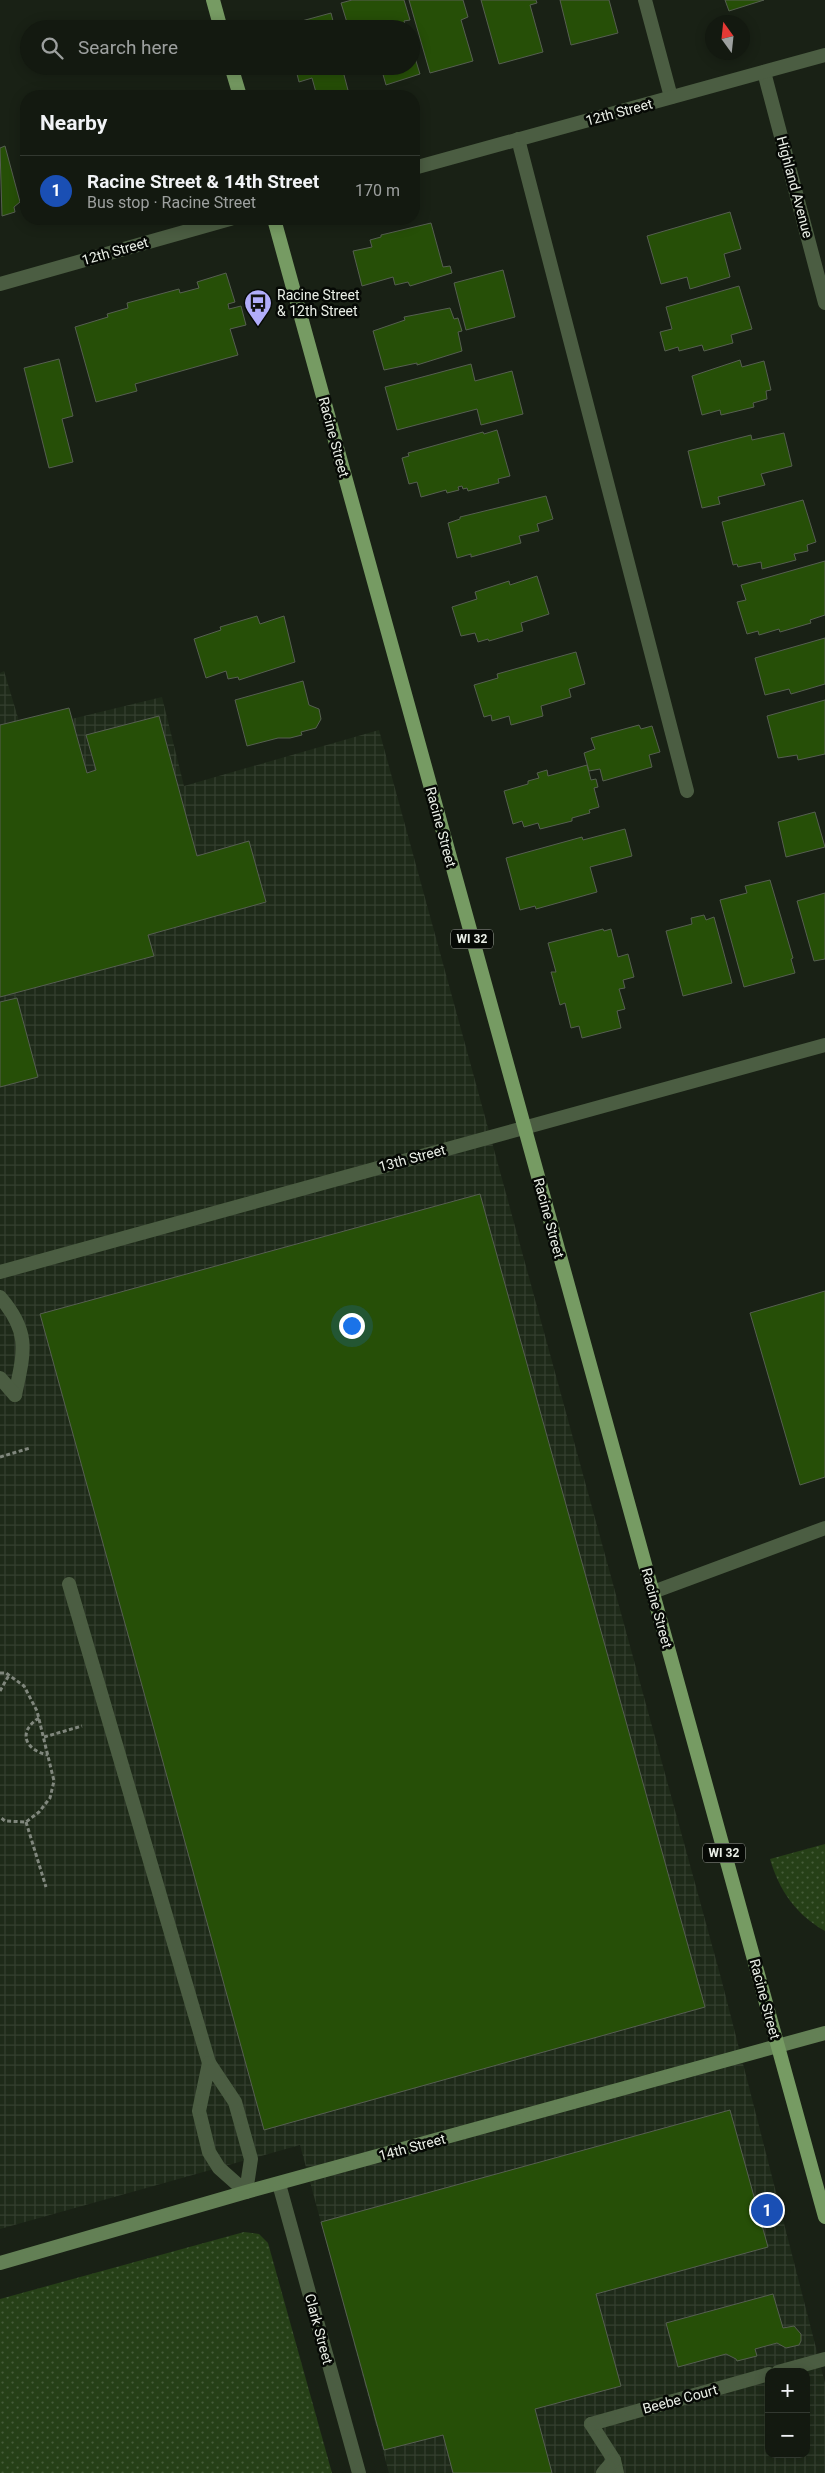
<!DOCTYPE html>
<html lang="en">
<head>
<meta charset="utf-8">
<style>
	:root { --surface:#131910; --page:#1c2219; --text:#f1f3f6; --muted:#9da09f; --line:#323830; --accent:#db2777 }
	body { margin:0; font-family:Roboto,sans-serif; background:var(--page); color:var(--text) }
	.controls { position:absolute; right:15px; bottom:15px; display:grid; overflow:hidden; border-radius:10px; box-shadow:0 2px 12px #0003 }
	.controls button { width:45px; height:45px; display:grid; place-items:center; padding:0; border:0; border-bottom:1px solid var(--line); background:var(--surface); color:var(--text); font:25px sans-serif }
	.compass { position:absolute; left:705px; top:15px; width:45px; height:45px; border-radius:50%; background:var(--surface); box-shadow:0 2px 12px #0003; rotate:345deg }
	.you { position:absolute; left:351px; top:1325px; width:18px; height:18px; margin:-12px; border:4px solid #fff; border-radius:50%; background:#1a73e8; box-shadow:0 0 0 8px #1a73e833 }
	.badge { display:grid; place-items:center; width:32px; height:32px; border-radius:50%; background:var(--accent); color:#fff; font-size:16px; font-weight:700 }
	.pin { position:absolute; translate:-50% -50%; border:2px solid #fff; box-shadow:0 1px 5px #0006 }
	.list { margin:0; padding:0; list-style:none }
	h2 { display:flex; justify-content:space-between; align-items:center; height:65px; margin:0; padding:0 20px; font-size:21px }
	h2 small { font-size:16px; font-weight:400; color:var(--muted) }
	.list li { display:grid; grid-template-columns:32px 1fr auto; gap:15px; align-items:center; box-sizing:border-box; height:70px; padding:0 20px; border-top:1px solid var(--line) }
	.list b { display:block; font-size:19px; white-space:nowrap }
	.list p { margin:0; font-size:16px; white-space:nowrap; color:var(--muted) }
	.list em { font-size:16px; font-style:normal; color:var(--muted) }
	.icon { flex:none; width:28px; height:28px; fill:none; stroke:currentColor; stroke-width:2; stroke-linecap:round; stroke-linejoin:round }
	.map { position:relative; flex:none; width:825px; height:2473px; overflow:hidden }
	.search { position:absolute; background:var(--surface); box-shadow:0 2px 12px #0003; left:20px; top:20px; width:400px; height:55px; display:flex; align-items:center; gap:12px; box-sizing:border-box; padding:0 18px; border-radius:28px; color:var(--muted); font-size:19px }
	.panel { position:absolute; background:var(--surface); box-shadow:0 2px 12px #0003; left:20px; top:90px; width:400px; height:135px; border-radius:20px }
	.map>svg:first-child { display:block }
</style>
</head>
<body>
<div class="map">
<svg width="825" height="2473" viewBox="0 0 825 2473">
	<defs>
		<pattern id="industrial-grid" width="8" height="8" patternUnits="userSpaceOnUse" patternTransform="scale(1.25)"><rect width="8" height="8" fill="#1e2a19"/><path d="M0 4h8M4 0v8" fill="none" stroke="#343f2f"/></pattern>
		<pattern id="grass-dots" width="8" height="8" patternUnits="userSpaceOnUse" patternTransform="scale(1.25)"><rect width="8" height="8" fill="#264017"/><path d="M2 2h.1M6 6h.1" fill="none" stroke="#465c39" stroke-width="1.8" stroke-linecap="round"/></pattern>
	</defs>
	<rect width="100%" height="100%" fill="#192115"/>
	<!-- industrial -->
	<path fill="url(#industrial-grid)" fill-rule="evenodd" d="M 4,671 L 22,731 L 162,697 L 184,786 L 379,730 L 721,1978 L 825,2383 L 825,2473 L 389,2473 L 300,2145 L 0,2229 L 0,673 ZM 769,2372 L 806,2372 L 806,2454 L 769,2454 Z"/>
	<!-- grass -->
	<g fill="url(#grass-dots)">
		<path d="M 825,1844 L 825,1931 C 796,1915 779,1890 770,1859 Z"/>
		<path d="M 244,2232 L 259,2234 L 268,2243 L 332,2473 L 0,2473 L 0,2299 Z"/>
	</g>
	<!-- building -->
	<g fill="#264f07" stroke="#565f51">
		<path d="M 352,0 L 404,0 L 410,20 L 404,21 L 406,29 L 349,29 L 341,3 Z"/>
		<path d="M 409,0 L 463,0 L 468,17 L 461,20 L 473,61 L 430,73 Z"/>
		<path d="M 481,0 L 536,0 L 537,3 L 530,5 L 543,52 L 499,64 Z"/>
		<path d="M 560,0 L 609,0 L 618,33 L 571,45 Z"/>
		<path d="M 725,0 L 764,0 L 729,11 Z"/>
		<path d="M 331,13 L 335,29 L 288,29 L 287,25 Z"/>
		<path d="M 411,45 L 420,74 L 386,85 L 382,71 L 370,74 L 368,66 L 411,66 Z"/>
		<path d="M 295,66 L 348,66 L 349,69 L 343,71 L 349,94 L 317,96 L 312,78 L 299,82 Z"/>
		<path d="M 5,146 L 20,202 L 14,207 L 15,212 L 2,216 L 0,148 Z"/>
		<path d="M 730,212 L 741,249 L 724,254 L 730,277 L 690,289 L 687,277 L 661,284 L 647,236 Z"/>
		<path d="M 431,223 L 443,267 L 450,266 L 452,273 L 410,286 L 408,282 L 395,285 L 393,277 L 362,286 L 353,251 L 372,247 L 370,240 L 381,237 L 381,235 Z"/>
		<path d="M 503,270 L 515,317 L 466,330 L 454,283 Z"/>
		<path d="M 226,273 L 235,302 L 228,304 L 229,309 L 241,306 L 246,325 L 230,329 L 238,355 L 135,384 L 137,391 L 96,402 L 75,327 L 108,317 L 107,314 L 128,308 L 127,303 L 179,289 L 180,293 L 199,288 L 197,282 Z"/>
		<path d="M 739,286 L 752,329 L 731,335 L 733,343 L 704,351 L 702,345 L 679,351 L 678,347 L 665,351 L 660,332 L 672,329 L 666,307 Z"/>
		<path d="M 450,308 L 454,319 L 458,318 L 462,331 L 458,332 L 462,351 L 417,365 L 417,363 L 384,370 L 373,331 L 405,320 L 404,317 Z"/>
		<path d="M 59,359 L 73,416 L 62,419 L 73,462 L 49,468 L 24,368 Z"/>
		<path d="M 740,360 L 742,367 L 764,361 L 771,390 L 766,391 L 767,399 L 753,403 L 754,407 L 721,415 L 720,410 L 702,415 L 692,376 Z"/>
		<path d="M 471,364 L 475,381 L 512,371 L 523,414 L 481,425 L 477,409 L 397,430 L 385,387 Z"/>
		<path d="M 497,430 L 510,476 L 498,479 L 499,483 L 468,491 L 467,488 L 463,489 L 462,486 L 458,487 L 459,490 L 447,493 L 446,490 L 421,497 L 417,482 L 409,484 L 402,458 L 409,456 L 408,453 L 483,432 L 484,434 Z"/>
		<path d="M 784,433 L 792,466 L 761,474 L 765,485 L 718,497 L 720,504 L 702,508 L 688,451 L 751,435 L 752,440 Z"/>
		<path d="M 546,496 L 553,519 L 537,524 L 539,531 L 519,536 L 521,543 L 471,557 L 471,554 L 457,558 L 448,523 L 460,519 L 460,517 Z"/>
		<path d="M 803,500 L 816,542 L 807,545 L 808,551 L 794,554 L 796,560 L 762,569 L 761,562 L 738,567 L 737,564 L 733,565 L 722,522 Z"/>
		<path d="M 825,561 L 825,615 L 810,620 L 811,623 L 780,632 L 779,629 L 759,635 L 758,631 L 747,634 L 737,602 L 746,600 L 741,585 Z"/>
		<path d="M 537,576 L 549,614 L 521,623 L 523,631 L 489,641 L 488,639 L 478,642 L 475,633 L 461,636 L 452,607 L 477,599 L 475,592 L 509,581 L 510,585 Z"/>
		<path d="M 257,616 L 260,624 L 284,616 L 295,662 L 239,680 L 238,677 L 228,679 L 226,671 L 206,678 L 194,639 L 221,630 L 220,627 Z"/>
		<path d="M 825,638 L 825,684 L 791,694 L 789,689 L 765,695 L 755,658 Z"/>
		<path d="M 576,652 L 585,684 L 569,689 L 571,697 L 541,706 L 543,716 L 511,725 L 509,716 L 492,721 L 491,715 L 484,717 L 474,685 L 498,678 L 497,674 Z"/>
		<path d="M 303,681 L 309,705 L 319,709 L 321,719 L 316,728 L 301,732 L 302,735 L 290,738 L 278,738 L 247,746 L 235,700 Z"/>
		<path d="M 825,700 L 825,754 L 798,760 L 797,755 L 778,758 L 767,716 Z"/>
		<path d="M 69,708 L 87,773 L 96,770 L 86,735 L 159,716 L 197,856 L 249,841 L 266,902 L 148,935 L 154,956 L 0,997 L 0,725 Z"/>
		<path d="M 639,725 L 641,729 L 652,726 L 660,752 L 649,755 L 652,767 L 603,781 L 600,769 L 589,771 L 584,753 L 595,749 L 591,738 Z"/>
		<path d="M 587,765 L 591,780 L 596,779 L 598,787 L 594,788 L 599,807 L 589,810 L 590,813 L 572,818 L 572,821 L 540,829 L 538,823 L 524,827 L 522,821 L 513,824 L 504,791 L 528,784 L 528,781 L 539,778 L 537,773 L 547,770 L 548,776 Z"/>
		<path d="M 815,812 L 825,847 L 786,857 L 778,822 Z"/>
		<path d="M 625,829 L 632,856 L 590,867 L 597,892 L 536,909 L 535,906 L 520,910 L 506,858 L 582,837 L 583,840 Z"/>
		<path d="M 770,880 L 793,958 L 791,959 L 795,973 L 744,987 L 720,900 L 747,893 L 745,886 Z"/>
		<path d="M 825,893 L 825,959 L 814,961 L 797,901 Z"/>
		<path d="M 704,915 L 706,920 L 714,917 L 732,983 L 683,996 L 666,931 L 692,924 L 691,918 Z"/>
		<path d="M 603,929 L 604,931 L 611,929 L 618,957 L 628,954 L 634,977 L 623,980 L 625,988 L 619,989 L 625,1009 L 617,1011 L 621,1028 L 582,1038 L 579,1026 L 571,1028 L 565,1003 L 560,1005 L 551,972 L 556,972 L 548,943 Z"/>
		<path d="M 17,998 L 38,1077 L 0,1087 L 0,1002 Z"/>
		<path d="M 480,1194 L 705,2007 L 264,2130 L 40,1314 Z"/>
		<path d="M 825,1291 L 825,1477 L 800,1485 L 750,1313 Z"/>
		<path d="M 730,2110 L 768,2247 L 596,2294 L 621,2386 L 535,2409 L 552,2473 L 453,2473 L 443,2435 L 384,2450 L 321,2222 Z"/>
		<path d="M 773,2294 L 783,2328 L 794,2326 L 801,2334 L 801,2341 L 799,2345 L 786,2348 L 777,2343 L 755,2349 L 757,2356 L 737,2361 L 736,2359 L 726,2354 L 678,2367 L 666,2323 Z"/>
	</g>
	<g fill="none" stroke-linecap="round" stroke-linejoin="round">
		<!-- path -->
		<g stroke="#80877d" stroke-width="3" stroke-dasharray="4 2.5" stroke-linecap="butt">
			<path d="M 0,1457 L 30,1448"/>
			<path d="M 0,1673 L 6,1673 L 24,1686 L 37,1711 L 54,1781 L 50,1798 L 39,1812 L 26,1822 L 5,1821 L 0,1817"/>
			<path d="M 0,1691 L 9,1675"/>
			<path d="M 39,1718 C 17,1732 25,1750 48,1755"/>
			<path d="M 44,1737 L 82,1726"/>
			<path d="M 26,1822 L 46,1887"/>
		</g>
		<!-- service -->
		<g stroke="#4b5d42" stroke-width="14">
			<path d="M 645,0 L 671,97"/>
			<path d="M 518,139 L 687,791"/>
			<path d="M 0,1297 C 31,1333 24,1352 15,1395"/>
			<path d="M 0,1378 L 15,1395"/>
			<path d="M 69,1584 L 209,2063"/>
			<path d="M 653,1592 L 825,1528"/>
			<path d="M 209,2063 L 235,2102 L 251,2159 L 246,2192 L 219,2168 L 209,2152 L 199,2111 Z"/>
			<path d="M 591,2424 L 614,2460 L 617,2473"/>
			<path d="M 603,2473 L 614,2460"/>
		</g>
		<!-- minor -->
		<g stroke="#4b5d42" stroke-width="14">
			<path d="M 764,72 L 825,303"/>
			<path d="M 414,168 L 825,55"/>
			<path d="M 0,1272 L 825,1045"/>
			<path d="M 279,2184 L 359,2473"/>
			<path d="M 778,2372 L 825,2359"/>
			<path d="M 591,2424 L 769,2374"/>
		</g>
		<!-- tertiary -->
		<path stroke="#4b5d42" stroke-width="14" d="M 0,284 L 230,219"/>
		<!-- secondary -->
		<path stroke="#638055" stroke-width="14" d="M 0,2263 L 246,2192 L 825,2033"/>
		<!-- primary -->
		<g stroke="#769b63" stroke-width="14">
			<path d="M 213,0 L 221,29"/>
			<path d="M 231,66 L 240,96"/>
			<path d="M 274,219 L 825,2217"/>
		</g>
	</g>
	<!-- icons -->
	<defs>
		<g id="bus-pin" transform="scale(1.4375)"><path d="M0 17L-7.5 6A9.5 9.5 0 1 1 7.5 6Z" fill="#b1adfa" stroke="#060905"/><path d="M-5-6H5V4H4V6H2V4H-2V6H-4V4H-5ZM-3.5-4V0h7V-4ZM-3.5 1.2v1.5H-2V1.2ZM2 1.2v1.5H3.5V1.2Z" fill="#111"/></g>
	</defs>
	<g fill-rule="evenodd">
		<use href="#bus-pin" x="258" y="303"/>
	</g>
	<g text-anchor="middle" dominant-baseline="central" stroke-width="5" stroke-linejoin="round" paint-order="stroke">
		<!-- shield labels -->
		<g fill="#060905" stroke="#a6aaa3" stroke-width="1">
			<rect x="451" y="929.5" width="42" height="19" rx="4"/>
			<rect x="703" y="1843.5" width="42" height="19" rx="4"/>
		</g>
		<g font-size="12" font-weight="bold" fill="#eaefe7">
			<text x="472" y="939">WI 32</text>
			<text x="724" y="1853">WI 32</text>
		</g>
		<!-- street labels -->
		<g font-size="14" fill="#eaefe7" stroke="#060905">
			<text transform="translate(619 112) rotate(-15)">12th Street</text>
			<text transform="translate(795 187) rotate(75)">Highland Avenue</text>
			<text transform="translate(115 251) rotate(-16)">12th Street</text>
			<text transform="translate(334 437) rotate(75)">Racine Street</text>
			<text transform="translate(441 827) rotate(75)">Racine Street</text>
			<text transform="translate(412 1158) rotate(-15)">13th Street</text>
			<text transform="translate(549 1218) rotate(75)">Racine Street</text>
			<text transform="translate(657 1608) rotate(75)">Racine Street</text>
			<text transform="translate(765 1999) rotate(75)">Racine Street</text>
			<text transform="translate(412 2147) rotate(-15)">14th Street</text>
			<text transform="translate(319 2329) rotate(75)">Clark Street</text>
			<text transform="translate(680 2399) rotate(-15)">Beebe Court</text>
		</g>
		<!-- poi labels -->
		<g font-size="14" fill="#eaefe7" stroke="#060905" text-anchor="start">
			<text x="277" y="295">Racine Street<tspan x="277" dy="16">&amp; 12th Street</tspan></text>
		</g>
	</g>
</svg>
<div class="controls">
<button>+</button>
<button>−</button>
</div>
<svg class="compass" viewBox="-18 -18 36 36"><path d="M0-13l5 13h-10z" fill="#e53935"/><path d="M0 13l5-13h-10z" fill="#9da09f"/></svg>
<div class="you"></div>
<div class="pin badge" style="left:767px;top:2210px;background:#1a4fb4">1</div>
<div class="search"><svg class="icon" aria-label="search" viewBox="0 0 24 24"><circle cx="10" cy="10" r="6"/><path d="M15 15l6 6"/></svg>Search here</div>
<section class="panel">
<h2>Nearby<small></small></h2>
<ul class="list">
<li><span class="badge" style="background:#1a4fb4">1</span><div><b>Racine Street &amp; 14th Street</b><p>Bus stop · Racine Street</p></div><em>170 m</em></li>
</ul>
</section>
</div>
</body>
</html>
